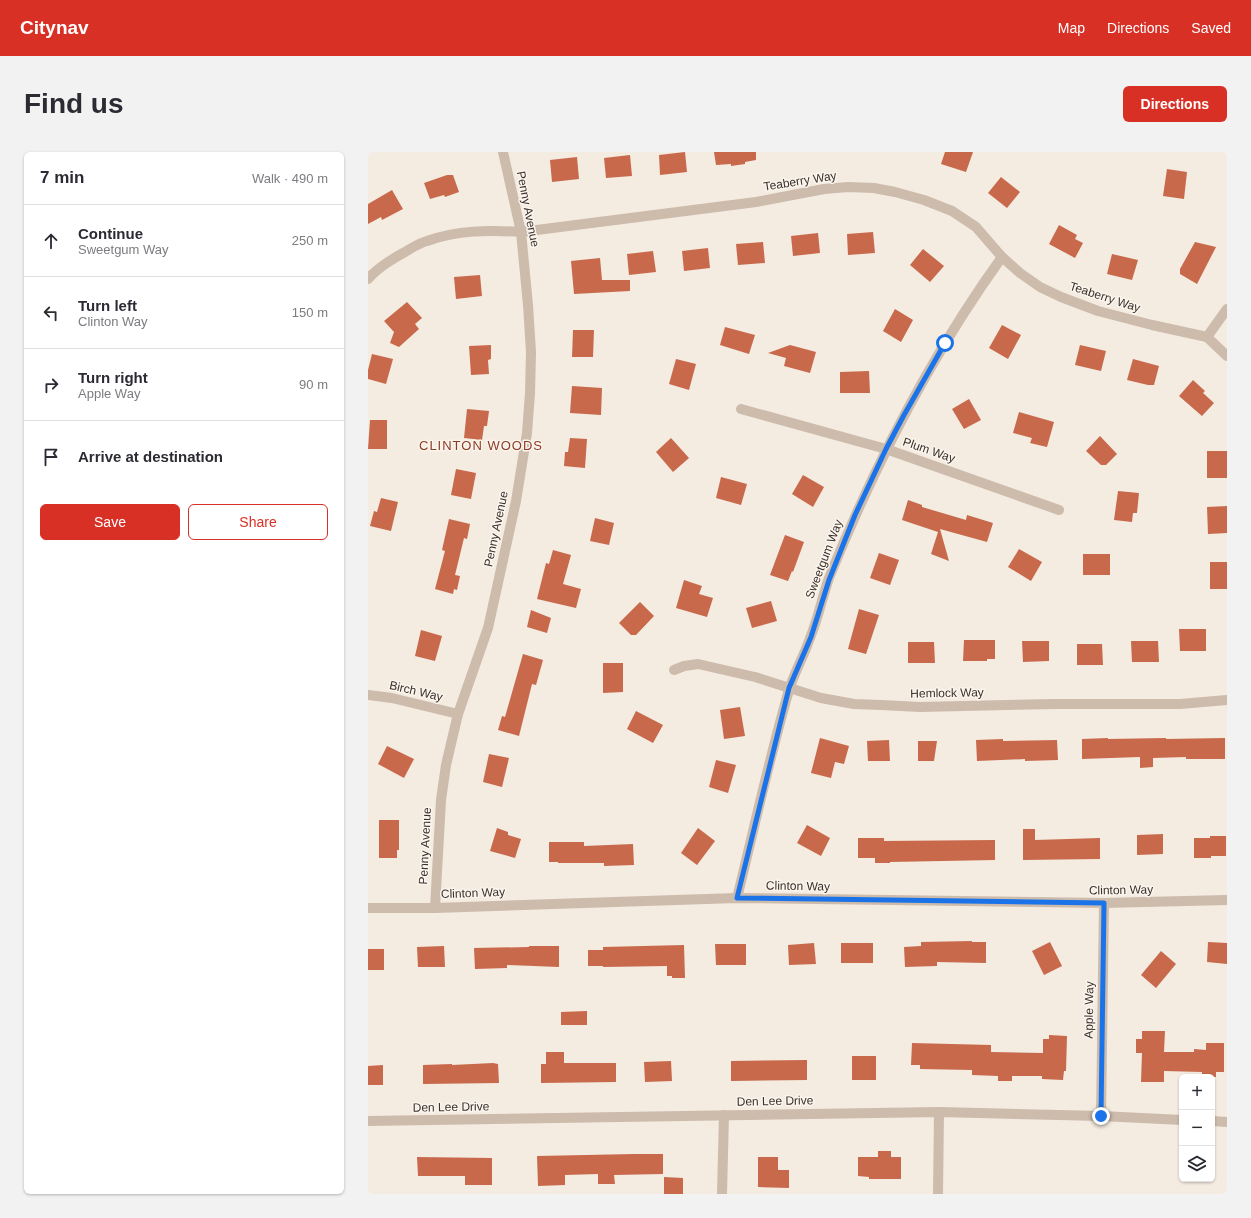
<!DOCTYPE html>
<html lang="en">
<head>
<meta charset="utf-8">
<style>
	:root { --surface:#fff; --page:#f2f2f3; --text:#2b2b33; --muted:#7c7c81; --line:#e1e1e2; --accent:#d93025 }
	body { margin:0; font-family:Helvetica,sans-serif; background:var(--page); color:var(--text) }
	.controls { position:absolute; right:12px; bottom:12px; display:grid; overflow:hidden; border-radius:6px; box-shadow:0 1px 3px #0004 }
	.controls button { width:36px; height:36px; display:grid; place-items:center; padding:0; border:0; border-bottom:1px solid var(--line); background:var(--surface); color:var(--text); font:20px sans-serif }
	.stop { position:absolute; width:12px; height:12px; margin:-9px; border:3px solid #1a73e8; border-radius:50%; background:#fff }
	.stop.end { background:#1a73e8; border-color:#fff; box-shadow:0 1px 4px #0008 }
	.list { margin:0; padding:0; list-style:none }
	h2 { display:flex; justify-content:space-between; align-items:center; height:52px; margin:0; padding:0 16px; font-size:17px }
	h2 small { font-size:13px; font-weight:400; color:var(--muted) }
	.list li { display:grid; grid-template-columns:26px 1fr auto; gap:12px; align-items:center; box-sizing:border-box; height:72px; padding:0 16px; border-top:1px solid var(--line) }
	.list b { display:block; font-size:15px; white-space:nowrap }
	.list p { margin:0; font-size:13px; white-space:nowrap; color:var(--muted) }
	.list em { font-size:13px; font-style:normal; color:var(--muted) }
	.actions { display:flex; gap:8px; padding:12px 16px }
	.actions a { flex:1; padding:9px 0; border:1px solid var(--accent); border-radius:6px; text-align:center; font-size:14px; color:var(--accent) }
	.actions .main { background:var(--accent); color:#fff }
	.icon { flex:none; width:22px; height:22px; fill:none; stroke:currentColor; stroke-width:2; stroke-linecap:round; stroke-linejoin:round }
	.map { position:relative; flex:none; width:859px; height:1042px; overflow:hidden; border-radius:6px }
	header { display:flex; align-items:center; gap:24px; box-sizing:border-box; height:56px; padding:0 20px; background:var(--accent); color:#fff }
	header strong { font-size:19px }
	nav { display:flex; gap:22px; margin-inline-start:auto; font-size:14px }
	.intro { display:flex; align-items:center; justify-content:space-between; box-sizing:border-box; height:96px; padding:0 24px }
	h1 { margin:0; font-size:28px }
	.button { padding:10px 18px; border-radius:6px; background:var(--accent); color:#fff; font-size:14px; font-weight:700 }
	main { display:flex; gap:24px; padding:0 24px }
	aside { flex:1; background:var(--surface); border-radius:6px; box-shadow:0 1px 3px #0004 }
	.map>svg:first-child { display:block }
</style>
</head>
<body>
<header>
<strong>Citynav</strong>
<nav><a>Map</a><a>Directions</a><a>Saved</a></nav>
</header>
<div class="intro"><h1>Find us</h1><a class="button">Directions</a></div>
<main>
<aside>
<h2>7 min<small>Walk · 490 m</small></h2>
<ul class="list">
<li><svg class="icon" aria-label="ahead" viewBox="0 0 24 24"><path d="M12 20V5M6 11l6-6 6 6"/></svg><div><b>Continue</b><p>Sweetgum Way</p></div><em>250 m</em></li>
<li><svg class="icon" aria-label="left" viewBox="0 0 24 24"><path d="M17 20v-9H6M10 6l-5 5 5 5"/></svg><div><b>Turn left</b><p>Clinton Way</p></div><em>150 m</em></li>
<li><svg class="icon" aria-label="right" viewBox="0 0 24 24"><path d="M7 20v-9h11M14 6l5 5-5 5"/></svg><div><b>Turn right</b><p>Apple Way</p></div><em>90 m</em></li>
<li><svg class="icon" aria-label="arrive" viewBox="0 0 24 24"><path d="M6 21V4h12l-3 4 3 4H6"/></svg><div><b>Arrive at destination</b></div></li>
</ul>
<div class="actions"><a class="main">Save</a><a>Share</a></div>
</aside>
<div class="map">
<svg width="859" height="1042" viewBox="0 0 859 1042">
	<rect width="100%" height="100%" fill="#f4ebe1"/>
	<!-- building -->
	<g fill="#c8694b">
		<path d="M 317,0 L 319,20 L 292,23 L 291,3 Z"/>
		<path d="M 346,0 L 388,0 L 388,8 L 377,10 L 377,12 L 363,14 L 363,12 L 348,13 Z"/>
		<path d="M 577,0 L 605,0 L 598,20 L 573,12 Z"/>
		<path d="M 262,3 L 264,24 L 238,26 L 236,6 Z"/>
		<path d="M 209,5 L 211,27 L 184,30 L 182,8 Z"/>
		<path d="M 799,17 L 819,20 L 816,47 L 795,44 Z"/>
		<path d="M 79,23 L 85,23 L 91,40 L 77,45 L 76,43 L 62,47 L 56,31 Z"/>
		<path d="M 633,25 L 652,40 L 639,56 L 620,41 Z"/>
		<path d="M 24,38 L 35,57 L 14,68 L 13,65 L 0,72 L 0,52 Z"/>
		<path d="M 691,73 L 709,83 L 707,87 L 715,91 L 707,106 L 681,92 Z"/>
		<path d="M 505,80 L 507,101 L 480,103 L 479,82 Z"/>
		<path d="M 450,81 L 452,101 L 425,104 L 423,84 Z"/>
		<path d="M 395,90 L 397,111 L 370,113 L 368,92 Z"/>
		<path d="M 827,90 L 848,95 L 829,132 L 812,122 L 812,117 Z"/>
		<path d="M 340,96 L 342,116 L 316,119 L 314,99 Z"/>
		<path d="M 555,97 L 576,114 L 562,130 L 542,113 Z"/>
		<path d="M 285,99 L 288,120 L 261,123 L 259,102 Z"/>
		<path d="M 744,102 L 770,108 L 764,128 L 739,122 Z"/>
		<path d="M 232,106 L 234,128 L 262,128 L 262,139 L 206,142 L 203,109 Z"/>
		<path d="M 112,123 L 114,144 L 88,147 L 86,125 Z"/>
		<path d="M 39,150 L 54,166 L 47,172 L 51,177 L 31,195 L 22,191 L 26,180 L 16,169 Z"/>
		<path d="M 527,157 L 545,168 L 533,190 L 515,179 Z"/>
		<path d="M 634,173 L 653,183 L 640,207 L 621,196 Z"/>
		<path d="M 357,175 L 387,183 L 381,202 L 352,193 Z"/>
		<path d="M 205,178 L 226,178 L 225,205 L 204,205 Z"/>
		<path d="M 123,193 L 123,207 L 120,208 L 121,222 L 103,223 L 101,194 Z"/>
		<path d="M 422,193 L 448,200 L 442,221 L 416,214 L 418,206 L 400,201 Z"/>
		<path d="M 712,193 L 738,199 L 733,219 L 707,213 Z"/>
		<path d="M 4,202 L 25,207 L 18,232 L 0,227 L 0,218 Z"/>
		<path d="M 308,207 L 328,212 L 321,238 L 301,232 Z"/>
		<path d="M 765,207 L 791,214 L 786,233 L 780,233 L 759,228 Z"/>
		<path d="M 501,219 L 502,241 L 472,241 L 472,220 Z"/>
		<path d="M 825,228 L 837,239 L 835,241 L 846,251 L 834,264 L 811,244 Z"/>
		<path d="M 204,234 L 234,236 L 233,263 L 202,261 Z"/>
		<path d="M 601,247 L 613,268 L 596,277 L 584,257 Z"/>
		<path d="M 99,257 L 121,259 L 119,274 L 116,274 L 114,288 L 96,286 Z"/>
		<path d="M 651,260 L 686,270 L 679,295 L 662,291 L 664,286 L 645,281 Z"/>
		<path d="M 2,268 L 19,268 L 19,297 L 0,297 Z"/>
		<path d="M 732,284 L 749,302 L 738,313 L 733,313 L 718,299 Z"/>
		<path d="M 202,286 L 219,287 L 217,316 L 196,314 L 197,300 L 200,300 Z"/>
		<path d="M 303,286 L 321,306 L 305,320 L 288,300 Z"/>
		<rect x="839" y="299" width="20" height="27"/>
		<path d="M 88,317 L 108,321 L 103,347 L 83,343 Z"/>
		<path d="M 435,323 L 456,335 L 445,355 L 424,342 Z"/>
		<path d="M 353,325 L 379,332 L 373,353 L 348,346 Z"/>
		<path d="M 750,339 L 771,341 L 769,361 L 765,361 L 764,370 L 746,368 Z"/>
		<path d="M 13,346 L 30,350 L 23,379 L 2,374 L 6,359 L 9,360 Z"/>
		<path d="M 540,348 L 554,353 L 554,355 L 598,368 L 599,363 L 625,371 L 619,390 L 572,377 L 581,409 L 563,402 L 570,380 L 534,368 Z"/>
		<path d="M 859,354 L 859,381 L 840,382 L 839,355 Z"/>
		<path d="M 227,366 L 246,371 L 241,393 L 222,389 Z"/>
		<path d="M 81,367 L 102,372 L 99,387 L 96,386 L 87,423 L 92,424 L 89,438 L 86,437 L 85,442 L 67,437 L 77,399 L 74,398 Z"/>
		<path d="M 417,383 L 436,390 L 425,420 L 424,419 L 420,429 L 402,423 Z"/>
		<path d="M 651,397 L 674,410 L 663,429 L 640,415 Z"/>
		<path d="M 185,398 L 203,403 L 195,432 L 213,437 L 208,456 L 169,447 L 178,411 L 181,412 Z"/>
		<path d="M 511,401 L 531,408 L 522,433 L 502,426 Z"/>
		<rect x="715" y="402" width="27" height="21"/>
		<rect x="842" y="410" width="17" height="27"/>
		<path d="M 316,428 L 334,434 L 331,442 L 345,446 L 339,465 L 308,456 Z"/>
		<path d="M 403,449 L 409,469 L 384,476 L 378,456 Z"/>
		<path d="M 272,450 L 286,464 L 268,483 L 263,483 L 251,471 Z"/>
		<path d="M 491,457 L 511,463 L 498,502 L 480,497 Z"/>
		<path d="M 163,458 L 183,466 L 179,481 L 159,475 Z"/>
		<path d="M 811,477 L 838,477 L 838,499 L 812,499 Z"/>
		<path d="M 53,478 L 74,484 L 67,509 L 47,504 Z"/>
		<path d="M 596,488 L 627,488 L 627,507 L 619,507 L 619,509 L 595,509 Z"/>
		<path d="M 654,489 L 681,489 L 681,509 L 655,510 Z"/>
		<path d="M 763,489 L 790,489 L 791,510 L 764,510 Z"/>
		<path d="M 540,490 L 566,490 L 567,511 L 540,511 Z"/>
		<path d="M 709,492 L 734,492 L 735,513 L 709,513 Z"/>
		<path d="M 155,502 L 175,508 L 168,533 L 164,532 L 151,584 L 130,578 L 134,564 L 137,565 Z"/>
		<path d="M 235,511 L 255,511 L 255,540 L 235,541 Z"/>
		<path d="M 372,555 L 377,584 L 356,587 L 352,558 Z"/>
		<path d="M 268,559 L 295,573 L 285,591 L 259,577 Z"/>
		<path d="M 452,586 L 481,594 L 476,612 L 467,610 L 463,626 L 443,621 Z"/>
		<path d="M 740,586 L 740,587 L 798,586 L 798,587 L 857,586 L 857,607 L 818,607 L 818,605 L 785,606 L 785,615 L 772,616 L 772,605 L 714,607 L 714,587 Z"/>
		<path d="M 635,587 L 635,589 L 689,588 L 690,608 L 657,609 L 657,607 L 609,609 L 608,588 Z"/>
		<path d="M 521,588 L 522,609 L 500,609 L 499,589 Z"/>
		<path d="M 550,589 L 569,589 L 566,609 L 550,609 Z"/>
		<path d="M 19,594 L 46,607 L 36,626 L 10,612 Z"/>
		<path d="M 121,602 L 141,606 L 134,635 L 115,630 Z"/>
		<path d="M 348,608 L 368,613 L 360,641 L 341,635 Z"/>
		<path d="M 11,668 L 31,668 L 31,698 L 29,698 L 29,706 L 11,706 Z"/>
		<path d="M 439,673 L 462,686 L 453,704 L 429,691 Z"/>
		<path d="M 129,676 L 140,680 L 140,683 L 153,687 L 147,706 L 122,699 Z"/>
		<path d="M 330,676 L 347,689 L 329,713 L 313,701 Z"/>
		<path d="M 655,677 L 667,677 L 667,688 L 732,686 L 732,707 L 655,708 Z"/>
		<path d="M 795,682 L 795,702 L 769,703 L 769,683 Z"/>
		<path d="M 842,684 L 858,684 L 858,704 L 843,704 L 843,706 L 826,706 L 826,686 L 842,686 Z"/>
		<path d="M 490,686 L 516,686 L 516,689 L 627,688 L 627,708 L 522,710 L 522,711 L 507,711 L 507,706 L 490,706 Z"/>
		<path d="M 181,690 L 216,690 L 216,694 L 265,692 L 266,713 L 236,714 L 236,711 L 190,711 L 190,710 L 181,710 Z"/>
		<path d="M 604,789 L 604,790 L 618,790 L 618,811 L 569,810 L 569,814 L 537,815 L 536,795 L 553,794 L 553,790 Z"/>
		<path d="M 682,790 L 694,814 L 676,823 L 664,799 Z"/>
		<path d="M 840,790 L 859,791 L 859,812 L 839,810 Z"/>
		<path d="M 446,791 L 448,812 L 421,813 L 420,793 Z"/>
		<rect x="473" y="791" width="32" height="20"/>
		<path d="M 347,792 L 378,792 L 378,813 L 348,813 Z"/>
		<path d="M 316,793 L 317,826 L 304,826 L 304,824 L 299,824 L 299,814 L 235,815 L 235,814 L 220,814 L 220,798 L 235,798 L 235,795 Z"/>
		<path d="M 76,794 L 77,815 L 50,815 L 49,795 Z"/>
		<path d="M 161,794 L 191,794 L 191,815 L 139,813 L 139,816 L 107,817 L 106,796 L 161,795 Z"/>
		<rect x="0" y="797" width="16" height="21"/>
		<path d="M 793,799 L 808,812 L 788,836 L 773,823 Z"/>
		<path d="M 219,859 L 219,873 L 193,873 L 193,860 Z"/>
		<path d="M 774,879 L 797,879 L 796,900 L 826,900 L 826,897 L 838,898 L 838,891 L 856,891 L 856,920 L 848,920 L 848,925 L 834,925 L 834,920 L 796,919 L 796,930 L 773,930 L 774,901 L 768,901 L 768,887 L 774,887 Z"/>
		<path d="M 681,883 L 699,884 L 698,919 L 696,919 L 695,928 L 674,927 L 674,924 L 644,924 L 644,929 L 630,929 L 630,924 L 604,923 L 604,918 L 552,917 L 552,913 L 543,913 L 544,891 L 623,893 L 623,900 L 675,901 L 675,887 L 681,887 Z"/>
		<path d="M 178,900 L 196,900 L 196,911 L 248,911 L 248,930 L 173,931 L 173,912 L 178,912 Z"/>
		<rect x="484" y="904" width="24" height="24"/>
		<path d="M 439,908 L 439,928 L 363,929 L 363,909 Z"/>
		<path d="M 303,909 L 304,929 L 277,930 L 276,910 Z"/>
		<path d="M 125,911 L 130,912 L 131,931 L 55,932 L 55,913 L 84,912 L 84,913 Z"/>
		<path d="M 15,913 L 15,933 L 0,933 L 0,914 Z"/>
		<path d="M 510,999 L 523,999 L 523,1005 L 533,1005 L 533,1027 L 501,1027 L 501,1025 L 490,1024 L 490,1005 L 510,1005 Z"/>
		<path d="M 267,1002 L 295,1002 L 295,1022 L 246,1023 L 247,1032 L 230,1032 L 230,1022 L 197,1023 L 197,1033 L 170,1034 L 169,1004 Z"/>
		<path d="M 49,1005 L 124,1006 L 124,1033 L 97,1033 L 97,1024 L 50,1024 Z"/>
		<path d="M 390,1005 L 410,1005 L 410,1018 L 421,1018 L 421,1036 L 390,1035 Z"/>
		<path d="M 296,1025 L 315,1026 L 315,1042 L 296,1042 Z"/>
	</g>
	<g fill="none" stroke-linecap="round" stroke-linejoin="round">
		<!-- street -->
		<g stroke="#cdbbac" stroke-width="10">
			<path d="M 0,127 C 10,115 24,107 37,100 C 44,96 51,91 59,89 C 89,78 121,78 153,80 L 388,50 L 456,37 L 480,35 L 506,36 L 527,40 L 556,48 L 584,59 L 608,75 L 634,105 L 652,121 L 672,135 L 693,145 L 730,159 L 784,173 L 839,185 L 859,204"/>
			<path d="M 839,185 L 859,157"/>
			<path d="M 373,257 L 518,297 L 691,358"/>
			<path d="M 306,518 L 316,514 L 330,512 L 387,525 L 453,546 L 486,552 L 513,553 L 552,555 L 687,552 L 812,552 L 859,548"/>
			<path d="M 0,543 L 24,546 L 90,562"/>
			<path d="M 369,746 C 386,677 401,607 421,538 C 426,521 436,504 442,486 C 450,467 454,446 461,426 C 507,312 562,205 634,105"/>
			<path d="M 0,756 L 67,756 L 369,746 L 736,751 L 859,748"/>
			<path d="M 67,756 L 73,648 L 78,613 L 90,562 L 120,476 L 148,349 L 159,281 L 162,241 L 163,200 L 160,153 L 153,80 L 135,0"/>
			<path d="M 733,964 L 736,751"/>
			<path d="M 0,969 L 571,960 L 733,964 L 814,968"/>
			<path d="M 844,969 L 859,970"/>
			<path d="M 354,1042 L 356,963"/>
			<path d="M 570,1042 L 571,960"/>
		</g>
	</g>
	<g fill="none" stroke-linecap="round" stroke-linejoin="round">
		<!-- route -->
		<path stroke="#1a73e8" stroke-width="5" d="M 577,191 L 536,263 L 518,297 L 487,363 L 461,428 L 443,485 L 421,536 L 369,746 L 736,751 L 733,964"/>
	</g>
	<g text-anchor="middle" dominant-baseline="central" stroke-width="3" stroke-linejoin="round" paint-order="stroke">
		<!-- street labels -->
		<g font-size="12" fill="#3b302b" stroke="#fbf5ee">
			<text transform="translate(432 29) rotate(-9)">Teaberry Way</text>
			<text transform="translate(160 57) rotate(79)">Penny Avenue</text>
			<text transform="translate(737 145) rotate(18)">Teaberry Way</text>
			<text transform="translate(561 298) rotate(19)">Plum Way</text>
			<text transform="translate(128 377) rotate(-78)">Penny Avenue</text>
			<text transform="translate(456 407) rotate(-69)">Sweetgum Way</text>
			<text transform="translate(48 539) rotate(13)">Birch Way</text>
			<text transform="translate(579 541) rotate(-1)">Hemlock Way</text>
			<text transform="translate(57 694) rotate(-87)">Penny Avenue</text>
			<text transform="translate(430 734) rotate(1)">Clinton Way</text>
			<text transform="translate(753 738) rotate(-1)">Clinton Way</text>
			<text transform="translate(105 741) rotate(-2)">Clinton Way</text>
			<text transform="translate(721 858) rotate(-89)">Apple Way</text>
			<text transform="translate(407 949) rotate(-1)">Den Lee Drive</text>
			<text transform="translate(83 955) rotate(-1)">Den Lee Drive</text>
		</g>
		<!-- neighbourhood labels -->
		<g font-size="13" letter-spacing="1" fill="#8c3b22" stroke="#fbf5ee">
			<text x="113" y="293">CLINTON WOODS</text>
		</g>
	</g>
</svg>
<div class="controls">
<button>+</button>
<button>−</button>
<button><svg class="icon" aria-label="layers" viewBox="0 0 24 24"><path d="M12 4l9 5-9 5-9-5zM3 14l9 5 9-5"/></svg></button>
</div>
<div class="stop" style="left:577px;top:191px"></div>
<div class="stop end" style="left:733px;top:964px"></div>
</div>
</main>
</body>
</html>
